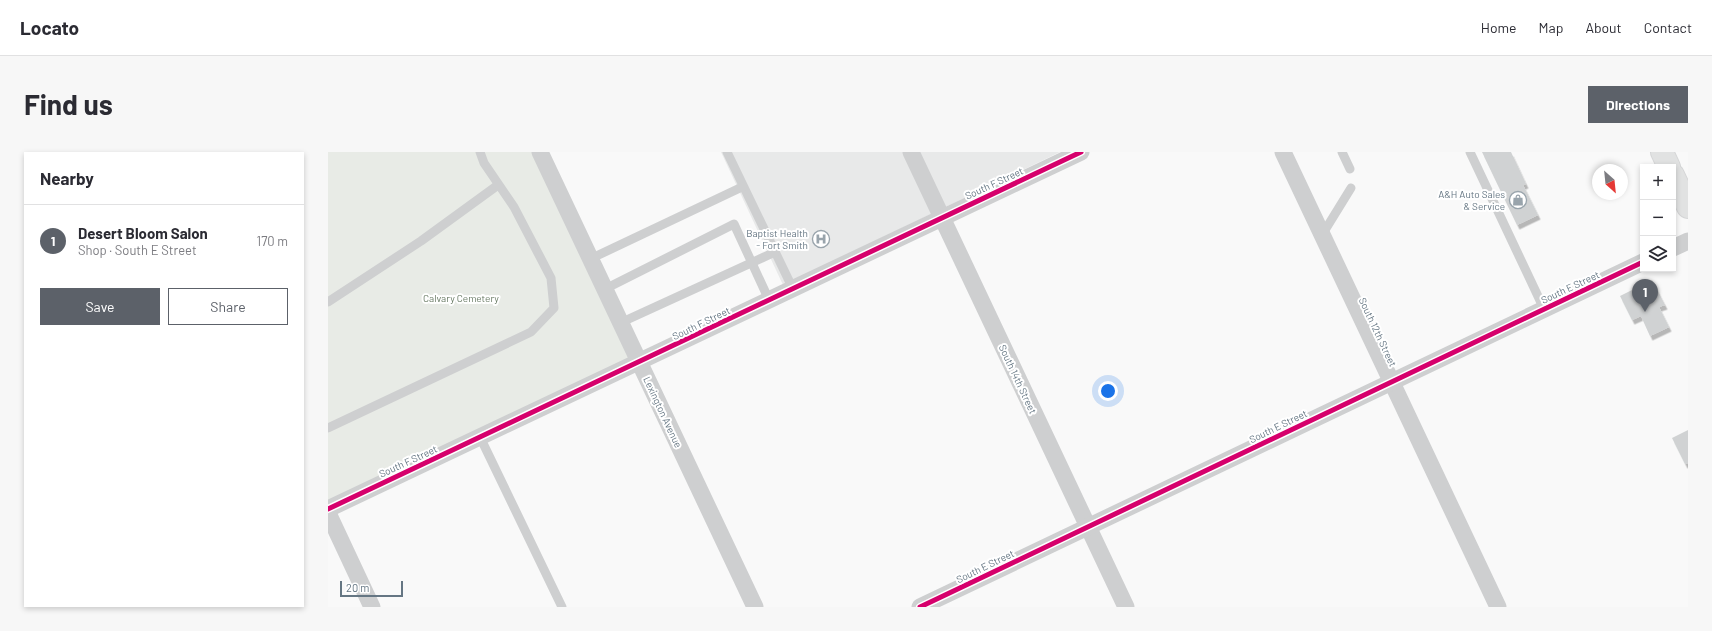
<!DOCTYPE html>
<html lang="en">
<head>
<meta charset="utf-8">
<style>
	:root { --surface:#fff; --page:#f7f7f7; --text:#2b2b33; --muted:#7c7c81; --line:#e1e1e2; --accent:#5c6169 }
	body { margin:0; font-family:Barlow,sans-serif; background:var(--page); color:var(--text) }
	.controls { position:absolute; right:12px; top:12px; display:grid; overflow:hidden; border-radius:0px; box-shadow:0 2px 6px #0003 }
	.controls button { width:36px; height:36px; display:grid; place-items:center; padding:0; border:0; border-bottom:1px solid var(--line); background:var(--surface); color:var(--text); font:20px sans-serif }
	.compass { position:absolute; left:1264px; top:12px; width:36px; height:36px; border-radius:50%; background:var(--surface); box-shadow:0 2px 6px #0003; rotate:153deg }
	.scale { position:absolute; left:12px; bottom:10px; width:63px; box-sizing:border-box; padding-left:4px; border:2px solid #657683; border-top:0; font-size:11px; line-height:14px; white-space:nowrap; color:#657683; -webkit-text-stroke:3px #fff; paint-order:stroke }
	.you { position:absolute; left:780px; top:239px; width:14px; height:14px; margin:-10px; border:3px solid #fff; border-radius:50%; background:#1a73e8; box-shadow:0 0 0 6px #1a73e833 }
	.badge { display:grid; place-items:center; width:26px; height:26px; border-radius:50%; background:var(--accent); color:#fff; font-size:13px; font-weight:700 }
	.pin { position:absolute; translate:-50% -33px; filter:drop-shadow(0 1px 2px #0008) }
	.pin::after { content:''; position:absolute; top:21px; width:14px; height:12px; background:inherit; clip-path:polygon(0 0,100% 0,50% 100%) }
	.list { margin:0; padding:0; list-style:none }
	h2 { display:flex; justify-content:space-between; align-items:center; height:52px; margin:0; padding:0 16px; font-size:17px }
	h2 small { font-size:13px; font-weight:400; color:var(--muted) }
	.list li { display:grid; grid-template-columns:26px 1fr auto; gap:12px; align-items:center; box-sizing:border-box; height:72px; padding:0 16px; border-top:1px solid var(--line) }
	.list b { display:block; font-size:15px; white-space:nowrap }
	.list p { margin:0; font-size:13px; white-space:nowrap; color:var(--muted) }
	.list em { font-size:13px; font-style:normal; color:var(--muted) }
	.actions { display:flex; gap:8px; padding:12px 16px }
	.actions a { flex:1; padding:9px 0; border:1px solid var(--accent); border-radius:0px; text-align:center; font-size:14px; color:var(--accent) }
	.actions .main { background:var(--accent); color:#fff }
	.icon { flex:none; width:22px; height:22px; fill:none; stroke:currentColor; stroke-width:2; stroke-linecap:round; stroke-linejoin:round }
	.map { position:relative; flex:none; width:1360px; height:455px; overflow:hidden; border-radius:0px }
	header { display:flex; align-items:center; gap:24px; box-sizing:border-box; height:56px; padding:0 20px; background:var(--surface); border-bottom:1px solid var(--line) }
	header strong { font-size:19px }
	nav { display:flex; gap:22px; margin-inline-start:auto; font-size:14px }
	.intro { display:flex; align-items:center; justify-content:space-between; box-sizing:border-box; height:96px; padding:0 24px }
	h1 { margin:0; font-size:28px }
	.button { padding:10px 18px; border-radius:0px; background:var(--accent); color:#fff; font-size:14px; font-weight:700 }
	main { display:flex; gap:24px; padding:0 24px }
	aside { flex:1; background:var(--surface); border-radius:0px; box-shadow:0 2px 6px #0003 }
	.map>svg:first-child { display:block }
</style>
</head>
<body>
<header>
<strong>Locato</strong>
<nav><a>Home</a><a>Map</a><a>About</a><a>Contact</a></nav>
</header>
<div class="intro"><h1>Find us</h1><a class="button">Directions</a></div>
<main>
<aside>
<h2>Nearby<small></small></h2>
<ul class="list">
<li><span class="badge">1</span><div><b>Desert Bloom Salon</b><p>Shop · South E Street</p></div><em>170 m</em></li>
</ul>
<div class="actions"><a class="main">Save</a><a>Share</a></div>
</aside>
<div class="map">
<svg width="1360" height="455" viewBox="0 0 1360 455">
	<defs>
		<filter id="shadow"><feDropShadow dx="2.5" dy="4.5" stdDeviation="0" flood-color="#0004"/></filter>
	</defs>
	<rect width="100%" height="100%" fill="#f9f9f9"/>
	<!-- built -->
	<path fill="#e8e9e9" d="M 393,0 L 732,0 L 455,133 Z"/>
	<!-- green -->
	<path fill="#e8ebe6" d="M 0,0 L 212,0 L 312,210 L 0,357 Z"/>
	<!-- building -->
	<g fill="#d0d2d3" filter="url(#shadow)">
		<path d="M 1154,0 L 1183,0 L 1198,32 L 1195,33 L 1210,63 L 1189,73 Z"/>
		<path d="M 1324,128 L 1337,153 L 1331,155 L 1341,175 L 1322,184 L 1313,164 L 1304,168 L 1292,144 Z"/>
		<path d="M 1360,278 L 1360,311 L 1357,312 L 1344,286 Z"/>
	</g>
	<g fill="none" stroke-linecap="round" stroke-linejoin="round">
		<!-- primary casing -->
		<g stroke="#d5d6d7" stroke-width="24">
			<g id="primary">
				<path d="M 1334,0 L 1341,15"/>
				<path d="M 1345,23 L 1360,55"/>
			</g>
		</g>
		<!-- service -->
		<g stroke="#cecfd0" stroke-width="9">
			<path d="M 399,0 L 465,137"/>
			<path d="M 1014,0 L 1022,17"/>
			<path d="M 1142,0 L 1216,157"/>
			<path d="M 994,83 L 1023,36"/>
			<path d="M 262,107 L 414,35"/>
			<path d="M 277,137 L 406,72 L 441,148"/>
			<path d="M 0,150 L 93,89 L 170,33"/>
			<path d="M 292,171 L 447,100"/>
			<path d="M 0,276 L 203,180 L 226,156 L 223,126 L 186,55 L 156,11 L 152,0"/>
			<path d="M 152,285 L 234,455"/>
		</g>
		<!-- minor -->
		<g stroke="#cecfd0" stroke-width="17">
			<path d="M 212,0 L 427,455"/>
			<path d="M 583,0 L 798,455"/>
			<path d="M 955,0 L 1170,455"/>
			<path d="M 1345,96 L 1360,89"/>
			<path d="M 0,357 L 753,0"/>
			<path d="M 0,361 L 44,455"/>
			<path d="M 592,455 L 1315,110"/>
		</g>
		<!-- primary -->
		<use href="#primary" stroke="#e1e2e2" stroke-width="22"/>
		<!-- cycleway casing -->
		<g stroke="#fff" stroke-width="8">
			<g id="cycleway">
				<path d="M 0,357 L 753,0"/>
				<path d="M 592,455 L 1315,110"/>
			</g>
		</g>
		<!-- cycleway -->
		<use href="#cycleway" stroke="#d6006c" stroke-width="5"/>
	</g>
	<!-- icons -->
	<defs>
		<g id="shop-ring" transform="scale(0.9)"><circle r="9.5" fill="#fff" stroke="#99a4ac" stroke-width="1.5"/><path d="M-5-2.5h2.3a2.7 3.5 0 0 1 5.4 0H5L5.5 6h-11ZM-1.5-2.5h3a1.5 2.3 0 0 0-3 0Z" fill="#99a4ac"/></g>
		<g id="hospital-ring" transform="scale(0.9)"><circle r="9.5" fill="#fff" stroke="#99a4ac" stroke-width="1.5"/><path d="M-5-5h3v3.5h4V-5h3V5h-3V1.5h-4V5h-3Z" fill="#99a4ac"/></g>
	</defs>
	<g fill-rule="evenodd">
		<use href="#shop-ring" x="1190" y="48"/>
		<use href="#hospital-ring" x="493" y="87"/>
	</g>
	<g text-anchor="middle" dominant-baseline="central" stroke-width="4" stroke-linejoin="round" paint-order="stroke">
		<!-- street labels -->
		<g font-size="10" fill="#657683" stroke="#fff">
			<text transform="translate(666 31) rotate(-25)">South F Street</text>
			<text transform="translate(1242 135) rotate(-25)">South E Street</text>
			<text transform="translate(373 171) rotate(-26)">South F Street</text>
			<text transform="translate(1050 180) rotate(65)">South 12th Street</text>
			<text transform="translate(690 227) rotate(65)">South 14th Street</text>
			<text transform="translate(335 260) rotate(65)">Lexington Avenue</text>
			<text transform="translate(950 274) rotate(-26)">South E Street</text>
			<text transform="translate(80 309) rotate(-25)">South F Street</text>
			<text transform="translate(657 414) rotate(-26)">South E Street</text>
		</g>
		<!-- poi labels -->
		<g font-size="10" fill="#657683" stroke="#fff" text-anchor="end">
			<text x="1177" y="42">A&amp;H Auto Sales<tspan x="1177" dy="12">&amp; Service</tspan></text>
			<text x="480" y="81">Baptist Health<tspan x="480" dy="12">- Fort Smith</tspan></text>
		</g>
		<!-- park labels -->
		<g font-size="10" fill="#687a64" stroke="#fff">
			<text x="133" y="146">Calvary Cemetery</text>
		</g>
	</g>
</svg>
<div class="controls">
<button>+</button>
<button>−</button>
<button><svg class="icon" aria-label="layers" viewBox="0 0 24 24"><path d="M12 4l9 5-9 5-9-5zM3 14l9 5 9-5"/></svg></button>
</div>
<svg class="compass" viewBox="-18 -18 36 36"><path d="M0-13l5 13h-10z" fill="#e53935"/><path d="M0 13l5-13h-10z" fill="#7c7c81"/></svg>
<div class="scale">20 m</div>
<div class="you"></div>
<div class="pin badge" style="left:1317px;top:160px">1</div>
</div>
</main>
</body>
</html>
